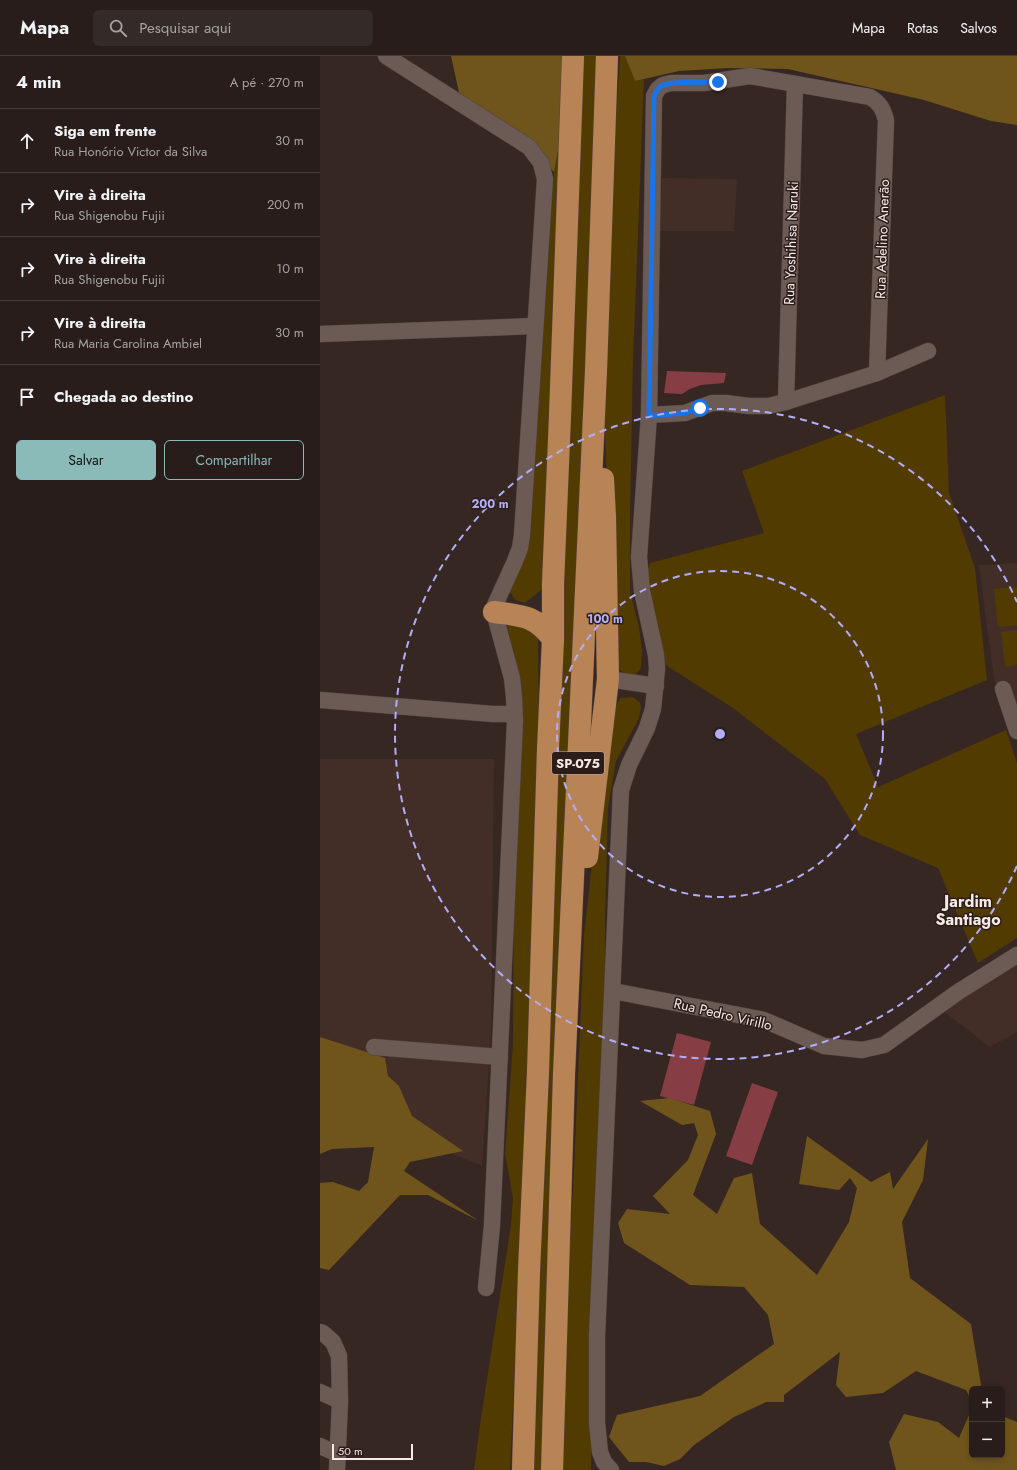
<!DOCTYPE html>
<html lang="pt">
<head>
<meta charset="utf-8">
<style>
	:root { --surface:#281d1a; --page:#342a27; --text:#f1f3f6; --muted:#a5a2a2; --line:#443b39; --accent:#8bbbb9 }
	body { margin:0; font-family:Jost,sans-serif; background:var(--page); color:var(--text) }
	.controls { position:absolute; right:12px; bottom:12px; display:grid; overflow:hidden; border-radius:6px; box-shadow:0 2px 6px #0003 }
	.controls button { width:36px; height:36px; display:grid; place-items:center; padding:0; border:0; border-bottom:1px solid var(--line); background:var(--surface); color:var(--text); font:20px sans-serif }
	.scale { position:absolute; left:12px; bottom:10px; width:81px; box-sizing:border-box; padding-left:4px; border:2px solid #f5eae7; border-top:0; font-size:11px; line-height:14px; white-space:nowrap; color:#f5eae7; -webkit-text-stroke:3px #2c1d19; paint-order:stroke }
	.stop { position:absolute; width:12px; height:12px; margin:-9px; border:3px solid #1a73e8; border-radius:50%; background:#fff }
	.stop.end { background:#1a73e8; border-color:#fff; box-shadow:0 1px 4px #0008 }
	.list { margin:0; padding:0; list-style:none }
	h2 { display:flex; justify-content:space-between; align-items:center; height:52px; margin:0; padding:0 16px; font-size:17px }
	h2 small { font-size:13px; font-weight:400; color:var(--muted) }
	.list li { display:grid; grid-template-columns:26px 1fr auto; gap:12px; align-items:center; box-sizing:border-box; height:64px; padding:0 16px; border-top:1px solid var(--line) }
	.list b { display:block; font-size:15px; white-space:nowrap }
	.list p { margin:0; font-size:13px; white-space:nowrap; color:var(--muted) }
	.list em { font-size:13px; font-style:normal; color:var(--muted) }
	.actions { display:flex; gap:8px; padding:12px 16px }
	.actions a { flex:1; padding:9px 0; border:1px solid var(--accent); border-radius:6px; text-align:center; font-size:14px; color:var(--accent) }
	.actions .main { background:var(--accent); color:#111 }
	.icon { flex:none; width:22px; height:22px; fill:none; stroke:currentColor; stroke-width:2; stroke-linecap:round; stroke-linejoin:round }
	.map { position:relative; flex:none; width:697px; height:1414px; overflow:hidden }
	header { display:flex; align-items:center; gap:24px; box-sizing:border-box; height:56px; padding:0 20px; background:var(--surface); border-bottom:1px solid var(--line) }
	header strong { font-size:19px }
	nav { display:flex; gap:22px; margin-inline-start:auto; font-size:14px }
	.search { width:280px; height:36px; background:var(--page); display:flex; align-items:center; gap:10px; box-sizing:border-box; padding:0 14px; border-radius:6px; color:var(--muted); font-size:15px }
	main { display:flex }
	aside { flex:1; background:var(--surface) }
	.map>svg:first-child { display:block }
</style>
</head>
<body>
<header>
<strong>Mapa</strong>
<div class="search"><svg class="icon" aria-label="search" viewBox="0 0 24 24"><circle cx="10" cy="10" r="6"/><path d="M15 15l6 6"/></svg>Pesquisar aqui</div>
<nav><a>Mapa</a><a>Rotas</a><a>Salvos</a></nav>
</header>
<main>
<aside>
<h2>4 min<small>A pé · 270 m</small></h2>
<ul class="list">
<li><svg class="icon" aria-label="ahead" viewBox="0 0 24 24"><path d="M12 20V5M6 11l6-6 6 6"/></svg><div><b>Siga em frente</b><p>Rua Honório Victor da Silva</p></div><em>30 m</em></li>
<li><svg class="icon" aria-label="right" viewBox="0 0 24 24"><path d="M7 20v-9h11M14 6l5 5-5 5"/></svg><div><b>Vire à direita</b><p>Rua Shigenobu Fujii</p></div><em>200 m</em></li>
<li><svg class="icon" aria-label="right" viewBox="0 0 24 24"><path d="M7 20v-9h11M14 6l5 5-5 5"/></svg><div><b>Vire à direita</b><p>Rua Shigenobu Fujii</p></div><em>10 m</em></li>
<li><svg class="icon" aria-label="right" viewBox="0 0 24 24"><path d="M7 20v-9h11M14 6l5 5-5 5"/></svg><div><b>Vire à direita</b><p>Rua Maria Carolina Ambiel</p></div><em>30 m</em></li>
<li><svg class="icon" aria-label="arrive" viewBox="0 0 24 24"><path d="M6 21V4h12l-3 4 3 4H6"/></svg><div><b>Chegada ao destino</b></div></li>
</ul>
<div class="actions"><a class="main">Salvar</a><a>Compartilhar</a></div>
</aside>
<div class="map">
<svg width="697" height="1414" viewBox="0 0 697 1414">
	<rect width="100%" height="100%" fill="#362722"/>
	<!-- built -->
	<g fill="#432e27">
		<path d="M 342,122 L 417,123 L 414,175 L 339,175 Z"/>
		<path d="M 697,507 L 697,682 L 674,623 L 659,509 Z"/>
		<path d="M 0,703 L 174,703 L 171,977 L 162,1110 L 128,1096 L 0,1016 Z"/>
		<path d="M 697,907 L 697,976 L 670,991 L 622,954 Z"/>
	</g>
	<!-- green -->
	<g fill="#513b01">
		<path d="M 260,0 L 281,0 L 223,1414 L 211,1414 Z"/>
		<path d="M 300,0 L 305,0 L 315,25 L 324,23 L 313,306 L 310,460 L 310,536 L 319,571 L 322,595 L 321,612 L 316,618 L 306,619 L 298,612 L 292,584 L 286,401 L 280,302 Z"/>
		<path d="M 245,58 L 226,516 L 221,534 L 205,547 L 195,544 L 188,532 L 215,355 L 234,116 Z"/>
		<path d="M 625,339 L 629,437 L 655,512 L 667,624 L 536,678 L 558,731 L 686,674 L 697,707 L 697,882 L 658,907 L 618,812 L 540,779 L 505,723 L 413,652 L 344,608 L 326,518 L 330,507 L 444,477 L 422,415 Z"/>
		<path d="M 697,531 L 697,569 L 678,571 L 674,533 Z"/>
		<path d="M 197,564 L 218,580 L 220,780 L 190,1414 L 154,1414 L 161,1362 L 191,1169 L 193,1142 L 185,1098 L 193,988 L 194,793 L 186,578 L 188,566 Z"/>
		<path d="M 697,574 L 697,609 L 685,611 L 681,576 Z"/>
		<path d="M 313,641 L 320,647 L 321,653 L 318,664 L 296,705 L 288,751 L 285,866 L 286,971 L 272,1320 L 271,1414 L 240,1414 L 240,1352 L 254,1115 L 264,879 L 288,666 L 300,642 Z"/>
	</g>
	<!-- forest -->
	<g fill="#6f551c">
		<path d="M 131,0 L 245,0 L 245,58 L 234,116 L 219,100 L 140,41 Z"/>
		<path d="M 305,0 L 697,0 L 697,69 L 671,65 L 604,44 L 468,13 L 408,12 L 359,15 L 315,25 Z"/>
		<path d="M 0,981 L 65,1002 L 68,1020 L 79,1030 L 92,1060 L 143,1095 L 90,1106 L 84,1115 L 159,1165 L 108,1139 L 80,1139 L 9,1214 L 0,1212 L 0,1127 L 13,1126 L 39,1135 L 48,1126 L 54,1091 L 12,1093 L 0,1098 Z"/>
		<path d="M 350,1042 L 390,1055 L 396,1078 L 373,1139 L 397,1158 L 414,1122 L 432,1117 L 440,1168 L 497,1219 L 529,1166 L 537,1132 L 530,1122 L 519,1134 L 479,1128 L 487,1080 L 551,1126 L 570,1116 L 573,1133 L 608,1083 L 603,1124 L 582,1166 L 590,1222 L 651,1268 L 661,1329 L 663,1333 L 652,1333 L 652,1346 L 646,1334 L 596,1315 L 563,1337 L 526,1341 L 516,1329 L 520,1296 L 464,1339 L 464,1346 L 446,1346 L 414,1361 L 374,1389 L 360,1403 L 344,1410 L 326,1406 L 309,1406 L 289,1381 L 297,1359 L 380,1340 L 454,1288 L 448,1259 L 424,1231 L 370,1229 L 304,1187 L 298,1167 L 307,1153 L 350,1158 L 333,1140 L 368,1104 L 378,1079 L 374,1067 L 362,1069 L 320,1045 Z"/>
		<path d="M 652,1352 L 652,1399 L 682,1399 L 682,1357 L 685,1361 L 697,1366 L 697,1414 L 576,1414 L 569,1386 L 584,1358 L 618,1366 L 639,1382 Z"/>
	</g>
	<!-- building -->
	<g fill="#873d44">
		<path d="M 347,315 L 406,317 L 404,327 L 381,329 L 370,333 L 362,338 L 344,337 Z"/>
		<path d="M 357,977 L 391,986 L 374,1049 L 340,1040 Z"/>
		<path d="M 432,1027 L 458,1036 L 432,1109 L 406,1100 Z"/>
	</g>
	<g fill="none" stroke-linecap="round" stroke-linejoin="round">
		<!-- minor casing -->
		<g stroke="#514440" stroke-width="17">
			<g id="minor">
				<path d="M 66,0 L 209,91 L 221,107 L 225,123 L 202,479 L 200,492 L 195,505 L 175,549 L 174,556 L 192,622 L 194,641 L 195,665 L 172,1169 L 166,1232"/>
				<path d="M 0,278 L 215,270"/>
				<path d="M 466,346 L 475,28"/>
				<path d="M 329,359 L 365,357 L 392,347 L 406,347 L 429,350 L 448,350 L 466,346 L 557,317 L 608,295"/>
				<path d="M 288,623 L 336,630"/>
				<path d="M 683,633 L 697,675"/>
				<path d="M 0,644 L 173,658 L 194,658"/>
				<path d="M 293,935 L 444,964 L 504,990 L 542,994 L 564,989 L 638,936 L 697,899"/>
				<path d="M 54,991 L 180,1001"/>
				<path d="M 0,1276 L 3,1277 L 13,1286 L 19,1300 L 20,1345 L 17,1414"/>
				<path d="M 0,1336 L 20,1345"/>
				<path d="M 0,1390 L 18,1398"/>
				<path d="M 291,1414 L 284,1406 L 280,1396 L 277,1367 L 277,1280 L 301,734 L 309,709 L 327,672 L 333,653 L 337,613 L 336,599 L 322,535 L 319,501 L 329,359 L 334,40 L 338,33 L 343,29 L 351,27 L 384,27 L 430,20 L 550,41 C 560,47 563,53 566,64 L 557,317"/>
			</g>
		</g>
		<!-- highway casing -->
		<g stroke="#514440" stroke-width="23">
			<g id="highway">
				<path d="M 174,556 C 202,560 215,559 233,583"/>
				<path d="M 267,801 L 288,623 L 285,461 L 283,423"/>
				<path d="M 203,1414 L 209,1215 L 218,1016 L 228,693 L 233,583 L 233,528 L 240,360 L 253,0"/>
				<path d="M 232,1414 L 244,1018 L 276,315 L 287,0"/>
			</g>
		</g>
		<!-- minor -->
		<use href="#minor" stroke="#6c5b55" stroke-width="16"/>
		<!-- highway -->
		<use href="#highway" stroke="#b98455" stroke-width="22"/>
	</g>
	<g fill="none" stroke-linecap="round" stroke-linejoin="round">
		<!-- route -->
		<path stroke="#1a73e8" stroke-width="5" d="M 380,352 L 365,357 L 329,360 L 334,40 C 336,36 337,33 341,30 C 351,24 385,27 398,26"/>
	</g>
	<!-- distance rings -->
	<g fill="none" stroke="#b1adfa" stroke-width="2" stroke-dasharray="7 5">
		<circle cx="400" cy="678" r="163"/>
		<path d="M697 810A325 325 0 1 1 697 546"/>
	</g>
	<g text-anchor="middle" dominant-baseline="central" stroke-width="3" stroke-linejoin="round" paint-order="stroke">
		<!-- shield labels -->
		<rect fill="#2c1d19" stroke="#b9aca9" stroke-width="1" x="232" y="696" width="52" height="22" rx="3"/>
		<g font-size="13" font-weight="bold" fill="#f5eae7">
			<text x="258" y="707">SP-075</text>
		</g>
		<!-- street labels -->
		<g font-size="14" fill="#f5eae7" stroke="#2c1d19">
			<text transform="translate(562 183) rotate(-88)">Rua Adelino Anerão</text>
			<text transform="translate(471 187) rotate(-88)">Rua Yoshihisa Naruki</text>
			<text transform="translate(403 958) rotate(13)">Rua Pedro Virillo</text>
		</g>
		<!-- quarter labels -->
		<g font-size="16" font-weight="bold" fill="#f5eae7" stroke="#2c1d19">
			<text x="648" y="845">Jardim<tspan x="648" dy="18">Santiago</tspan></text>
		</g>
	</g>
	<circle cx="400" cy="678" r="6" fill="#b1adfa" stroke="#2c1d19" stroke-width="2"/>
	<g font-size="12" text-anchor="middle" font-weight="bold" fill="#b1adfa" stroke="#2c1d19" stroke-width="3" stroke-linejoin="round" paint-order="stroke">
		<text x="170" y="452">200 m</text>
		<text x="285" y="567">100 m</text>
	</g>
</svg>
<div class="controls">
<button>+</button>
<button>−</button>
</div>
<div class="scale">50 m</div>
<div class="stop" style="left:380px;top:352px"></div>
<div class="stop end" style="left:398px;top:26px"></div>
</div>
</main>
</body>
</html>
